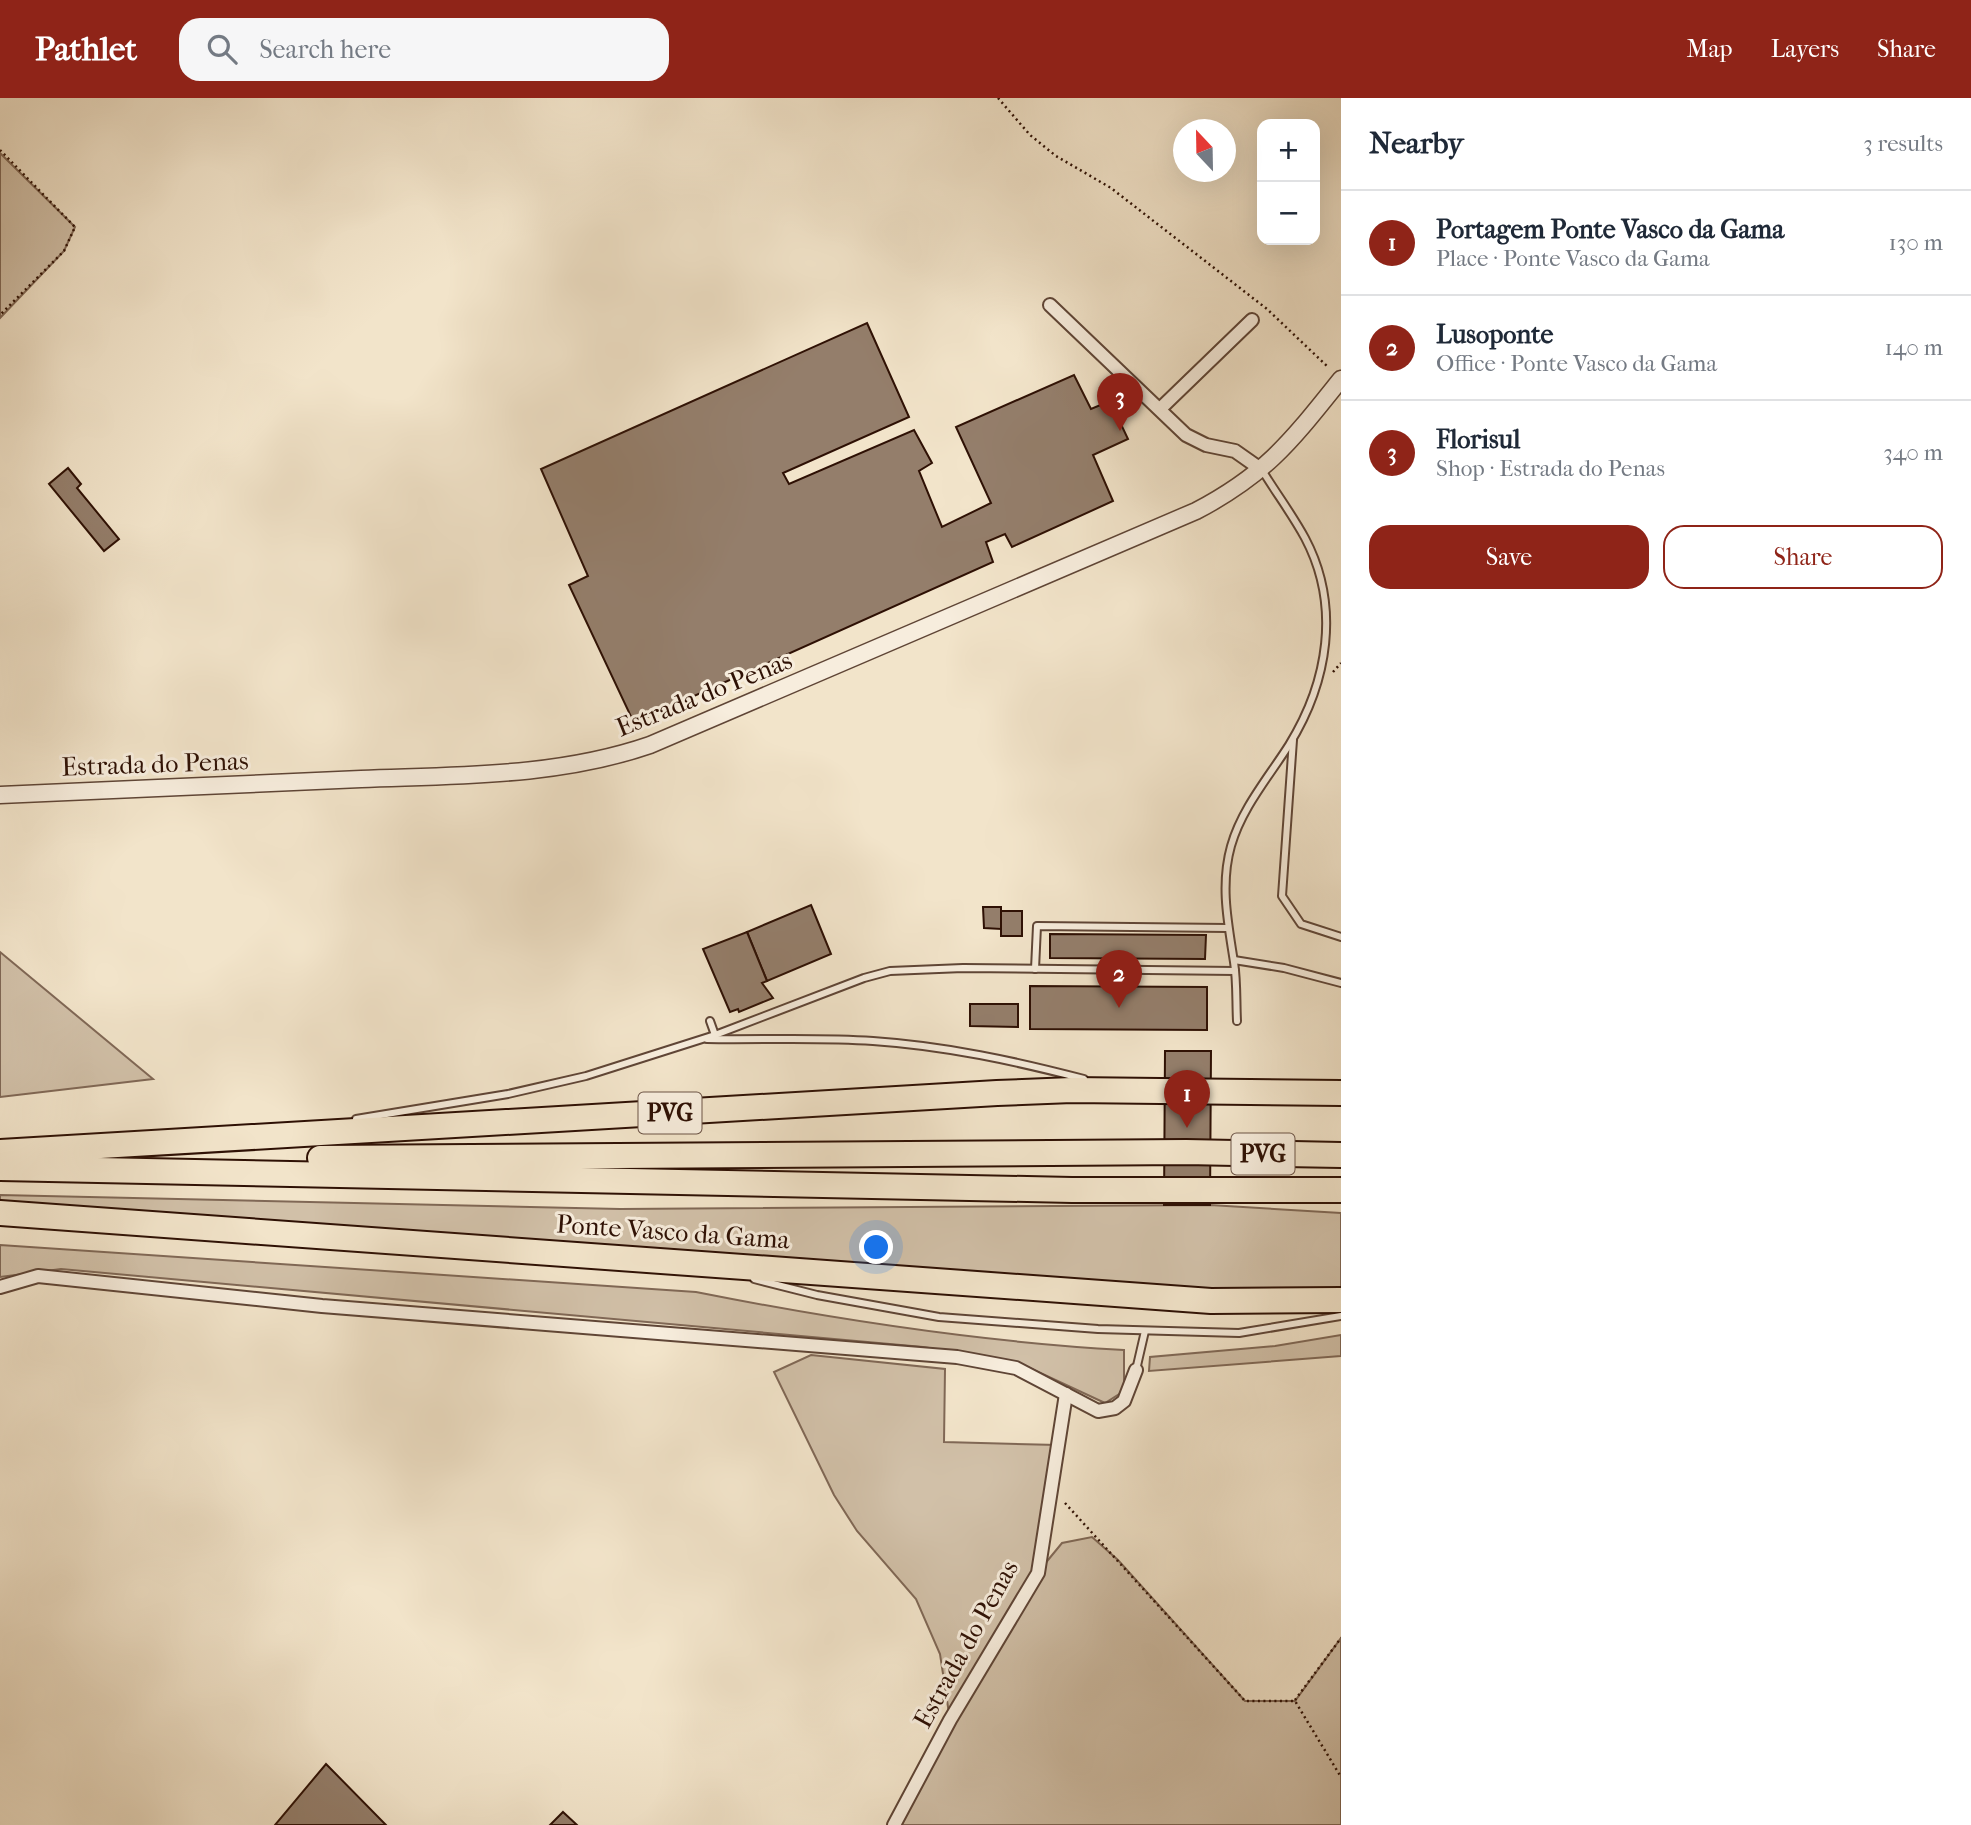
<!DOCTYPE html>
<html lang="en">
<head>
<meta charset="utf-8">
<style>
	:root { --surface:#fff; --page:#f6f6f7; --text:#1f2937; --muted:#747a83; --line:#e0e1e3; --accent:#8f2418 }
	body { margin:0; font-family:"IM FELL French Canon",serif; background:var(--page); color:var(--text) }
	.controls { position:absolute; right:21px; top:21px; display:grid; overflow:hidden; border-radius:14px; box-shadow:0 7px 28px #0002 }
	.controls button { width:63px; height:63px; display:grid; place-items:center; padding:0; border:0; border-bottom:2px solid var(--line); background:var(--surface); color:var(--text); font:35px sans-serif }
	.compass { position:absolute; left:1173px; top:21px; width:63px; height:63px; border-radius:50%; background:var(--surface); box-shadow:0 7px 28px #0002; rotate:338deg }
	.you { position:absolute; left:877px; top:1150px; width:24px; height:24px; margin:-18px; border:5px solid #fff; border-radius:50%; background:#1a73e8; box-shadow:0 0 0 10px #1a73e833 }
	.badge { display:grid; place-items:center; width:46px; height:46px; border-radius:50%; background:var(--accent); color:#fff; font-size:23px; font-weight:700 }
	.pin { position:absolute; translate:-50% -58px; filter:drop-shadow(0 2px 4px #0008) }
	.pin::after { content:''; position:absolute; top:37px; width:24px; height:21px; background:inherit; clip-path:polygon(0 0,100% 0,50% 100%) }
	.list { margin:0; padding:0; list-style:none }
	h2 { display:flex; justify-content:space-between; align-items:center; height:91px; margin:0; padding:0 28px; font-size:30px }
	h2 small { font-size:23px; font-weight:400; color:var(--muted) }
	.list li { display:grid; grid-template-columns:46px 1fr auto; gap:21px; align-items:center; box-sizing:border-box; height:105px; padding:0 28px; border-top:2px solid var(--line) }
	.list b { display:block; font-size:26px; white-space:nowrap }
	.list p { margin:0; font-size:23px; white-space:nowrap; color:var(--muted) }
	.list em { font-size:23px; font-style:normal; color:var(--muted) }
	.actions { display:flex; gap:14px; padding:21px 28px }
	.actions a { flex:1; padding:16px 0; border:2px solid var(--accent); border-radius:21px; text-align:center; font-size:24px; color:var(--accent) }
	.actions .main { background:var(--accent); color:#fff }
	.icon { flex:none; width:38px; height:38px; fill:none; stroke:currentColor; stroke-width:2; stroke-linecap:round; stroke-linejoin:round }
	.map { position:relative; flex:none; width:1341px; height:1727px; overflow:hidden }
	header { display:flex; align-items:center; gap:42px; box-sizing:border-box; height:98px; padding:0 35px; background:var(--accent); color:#fff }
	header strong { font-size:33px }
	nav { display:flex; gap:38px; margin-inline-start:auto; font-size:24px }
	.search { width:490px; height:63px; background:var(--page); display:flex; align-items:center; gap:18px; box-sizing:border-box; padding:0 24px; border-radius:21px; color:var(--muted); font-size:26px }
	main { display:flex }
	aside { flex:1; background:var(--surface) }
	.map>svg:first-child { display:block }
</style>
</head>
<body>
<header>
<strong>Pathlet</strong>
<div class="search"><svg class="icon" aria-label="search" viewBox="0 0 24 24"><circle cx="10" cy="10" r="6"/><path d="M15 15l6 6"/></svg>Search here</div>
<nav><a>Map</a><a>Layers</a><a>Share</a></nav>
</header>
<main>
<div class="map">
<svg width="1341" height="1727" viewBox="0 0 1341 1727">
	<rect width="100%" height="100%" fill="#f2e4ca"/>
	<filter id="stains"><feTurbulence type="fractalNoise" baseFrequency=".00286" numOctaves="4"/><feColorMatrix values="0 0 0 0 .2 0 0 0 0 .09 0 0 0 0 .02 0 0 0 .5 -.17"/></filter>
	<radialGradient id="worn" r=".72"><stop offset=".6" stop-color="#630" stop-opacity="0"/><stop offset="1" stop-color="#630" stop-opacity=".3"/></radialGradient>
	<!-- green -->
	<g fill="#d1c0a8" stroke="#806856" stroke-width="2">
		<path d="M 0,55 L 75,129 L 64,153 L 0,220 Z"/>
		<path d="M 0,854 L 153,981 L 0,999 Z"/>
		<path d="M 0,1097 L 620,1111 L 1210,1107 L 1341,1115 L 1341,1192 L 1294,1194 L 1049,1187 L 0,1104 Z"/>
		<path d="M 0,1147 L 696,1194 C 837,1222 980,1244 1124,1252 L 1124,1293 L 1105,1305 L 1019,1265 L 923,1249 L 61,1171 L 0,1179 Z"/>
		<path d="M 1341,1237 L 1341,1258 L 1149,1273 L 1150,1259 L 1275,1248 Z"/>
		<path d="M 811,1257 L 945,1271 L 944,1344 L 1057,1347 L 1039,1473 L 1062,1445 L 1092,1439 L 1118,1462 L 1245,1603 L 1295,1603 L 1341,1540 L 1341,1727 L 894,1727 L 950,1622 L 940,1556 L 916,1501 L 857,1433 L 834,1397 L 774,1274 Z"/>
	</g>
	<!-- building -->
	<g fill="#947e6b" stroke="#2e1004" stroke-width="2">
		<path d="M 867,225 L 909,319 L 783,375 L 789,386 L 914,332 L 932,365 L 919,373 L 942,429 L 991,405 L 956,329 L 1074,277 L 1091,311 L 1110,303 L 1128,341 L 1093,357 L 1113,403 L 1012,449 L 1005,436 L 986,444 L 993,464 L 634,625 L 569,487 L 588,478 L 541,371 Z"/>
		<path d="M 68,370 L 81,386 L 77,390 L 119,441 L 104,453 L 49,386 Z"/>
		<path d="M 811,807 L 831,856 L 767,883 L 747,834 Z"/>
		<path d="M 983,809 L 1001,809 L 1001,831 L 984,830 Z"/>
		<rect x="1001" y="813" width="21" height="25"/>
		<path d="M 747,834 L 767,883 L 762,885 L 773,900 L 739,914 L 738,911 L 730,914 L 703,851 Z"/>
		<path d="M 1050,836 L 1206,837 L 1205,861 L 1050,860 Z"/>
		<path d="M 1030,888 L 1207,889 L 1207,932 L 1030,931 Z"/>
		<path d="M 970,906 L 1018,906 L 1018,929 L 970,928 Z"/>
		<path d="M 1165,953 L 1211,953 L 1210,1107 L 1164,1107 Z"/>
		<path d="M 326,1666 L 386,1727 L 275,1727 Z"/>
		<path d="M 563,1714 L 577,1727 L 550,1727 Z"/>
	</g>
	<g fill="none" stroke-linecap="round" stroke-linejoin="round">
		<!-- service casing -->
		<g stroke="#5f4536" stroke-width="10">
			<g id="service">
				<path d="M 1293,642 L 1282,798 L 1301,826 L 1341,839"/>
				<path d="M 1234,862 L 1284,870 L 1341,885"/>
				<path d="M 1035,871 L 1037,828 L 1227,830"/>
				<path d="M 710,923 L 715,937"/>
				<path d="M 1237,923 C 1236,903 1237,883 1234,864 C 1228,825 1220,787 1231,748 C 1242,710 1268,680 1289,647 C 1328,584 1341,508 1305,440 C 1292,416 1276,395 1262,372"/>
				<path d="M 707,941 C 762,942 818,939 873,943 C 946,948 1015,963 1084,981"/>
				<path d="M 356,1021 L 508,996 L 586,978 L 715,937 L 864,880 L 890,873 L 963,870 L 1235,873"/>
				<path d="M 754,1181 L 817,1197 L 939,1219 L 1098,1231 L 1239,1235 L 1341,1218"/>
				<path d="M 1136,1272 L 1145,1233"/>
			</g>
		</g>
		<!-- minor casing -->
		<g stroke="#5f4536" stroke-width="16">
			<g id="minor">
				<path d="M 1050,207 L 1186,337 L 1206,347 L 1235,353 L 1262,372"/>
				<path d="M 1161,310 L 1252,222"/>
				<path d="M 0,1189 L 38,1178 L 322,1208 L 957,1259 L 1016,1270 L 1098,1313 L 1115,1310 L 1124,1303 L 1136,1272"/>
				<path d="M 894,1727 L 950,1622 L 1038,1475 L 1066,1296"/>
			</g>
		</g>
		<!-- tertiary casing -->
		<g stroke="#5f4536" stroke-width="19">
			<path id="tertiary" d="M 0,697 C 120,692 241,686 361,681 C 458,677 557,679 650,647 L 1196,413 C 1267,376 1292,342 1341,281"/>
		</g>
		<!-- motorway casing -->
		<g stroke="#2e1004" stroke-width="28">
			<g id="motorway">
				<path d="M 0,1054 L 997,995 L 1072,992 L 1341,995"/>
				<path d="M 320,1060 L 1186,1054 L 1341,1057"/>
				<path d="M 0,1070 L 1072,1092 L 1341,1092"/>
				<path d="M 0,1115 L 1211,1203 L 1341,1202"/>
			</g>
		</g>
		<!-- path -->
		<g stroke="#2e1004" stroke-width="2.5" stroke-dasharray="2 3.5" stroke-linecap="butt">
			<path d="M 998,0 L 1030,37 L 1056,58 L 1111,90 L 1267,211 L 1328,269"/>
			<path d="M 0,52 L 75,129 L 64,153 L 0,217"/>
			<path d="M 1333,574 L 1341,565"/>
			<path d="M 1065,1405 L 1245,1603 L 1295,1603 L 1341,1679"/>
			<path d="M 1295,1602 L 1341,1540"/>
		</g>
		<!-- service -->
		<use href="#service" stroke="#f7eddd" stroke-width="6"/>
		<!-- minor -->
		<use href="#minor" stroke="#f7eddd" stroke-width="12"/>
		<!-- tertiary -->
		<use href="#tertiary" stroke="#f7eddd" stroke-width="16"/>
		<!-- motorway -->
		<use href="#motorway" stroke="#f2e4ca" stroke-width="24"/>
	</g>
	<g text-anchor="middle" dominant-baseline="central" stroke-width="6" stroke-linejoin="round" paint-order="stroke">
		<!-- shield labels -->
		<g fill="#f7eddd" stroke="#6a5245" stroke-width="2">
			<rect x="638.5" y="994.5" width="63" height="41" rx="5"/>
			<rect x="1231.5" y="1035.5" width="63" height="41" rx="5"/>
		</g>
		<g font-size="24" font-weight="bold" fill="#2e1004">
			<text x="670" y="1015">PVG</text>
			<text x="1263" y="1056">PVG</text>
		</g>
		<!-- street labels -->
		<g font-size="26" fill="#2e1004" stroke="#f7eddd">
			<text transform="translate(704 596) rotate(-22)">Estrada do Penas</text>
			<text transform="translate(155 666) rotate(-2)">Estrada do Penas</text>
			<text transform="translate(673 1134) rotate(4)">Ponte Vasco da Gama</text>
			<text transform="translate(966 1546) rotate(-61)">Estrada do Penas</text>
		</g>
	</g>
	<rect width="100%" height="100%" filter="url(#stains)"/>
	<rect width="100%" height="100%" fill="url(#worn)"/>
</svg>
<div class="controls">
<button>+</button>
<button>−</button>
</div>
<svg class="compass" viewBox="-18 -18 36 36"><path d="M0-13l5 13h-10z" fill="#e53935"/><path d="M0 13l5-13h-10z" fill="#747a83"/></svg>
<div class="you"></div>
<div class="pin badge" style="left:1187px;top:1030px">1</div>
<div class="pin badge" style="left:1119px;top:910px">2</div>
<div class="pin badge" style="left:1120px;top:333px">3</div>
</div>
<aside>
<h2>Nearby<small>3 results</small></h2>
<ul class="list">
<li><span class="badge">1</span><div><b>Portagem Ponte Vasco da Gama</b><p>Place · Ponte Vasco da Gama</p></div><em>130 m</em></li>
<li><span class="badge">2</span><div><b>Lusoponte</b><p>Office · Ponte Vasco da Gama</p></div><em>140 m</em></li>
<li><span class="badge">3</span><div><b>Florisul</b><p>Shop · Estrada do Penas</p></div><em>340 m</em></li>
</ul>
<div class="actions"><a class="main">Save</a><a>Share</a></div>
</aside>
</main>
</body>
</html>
